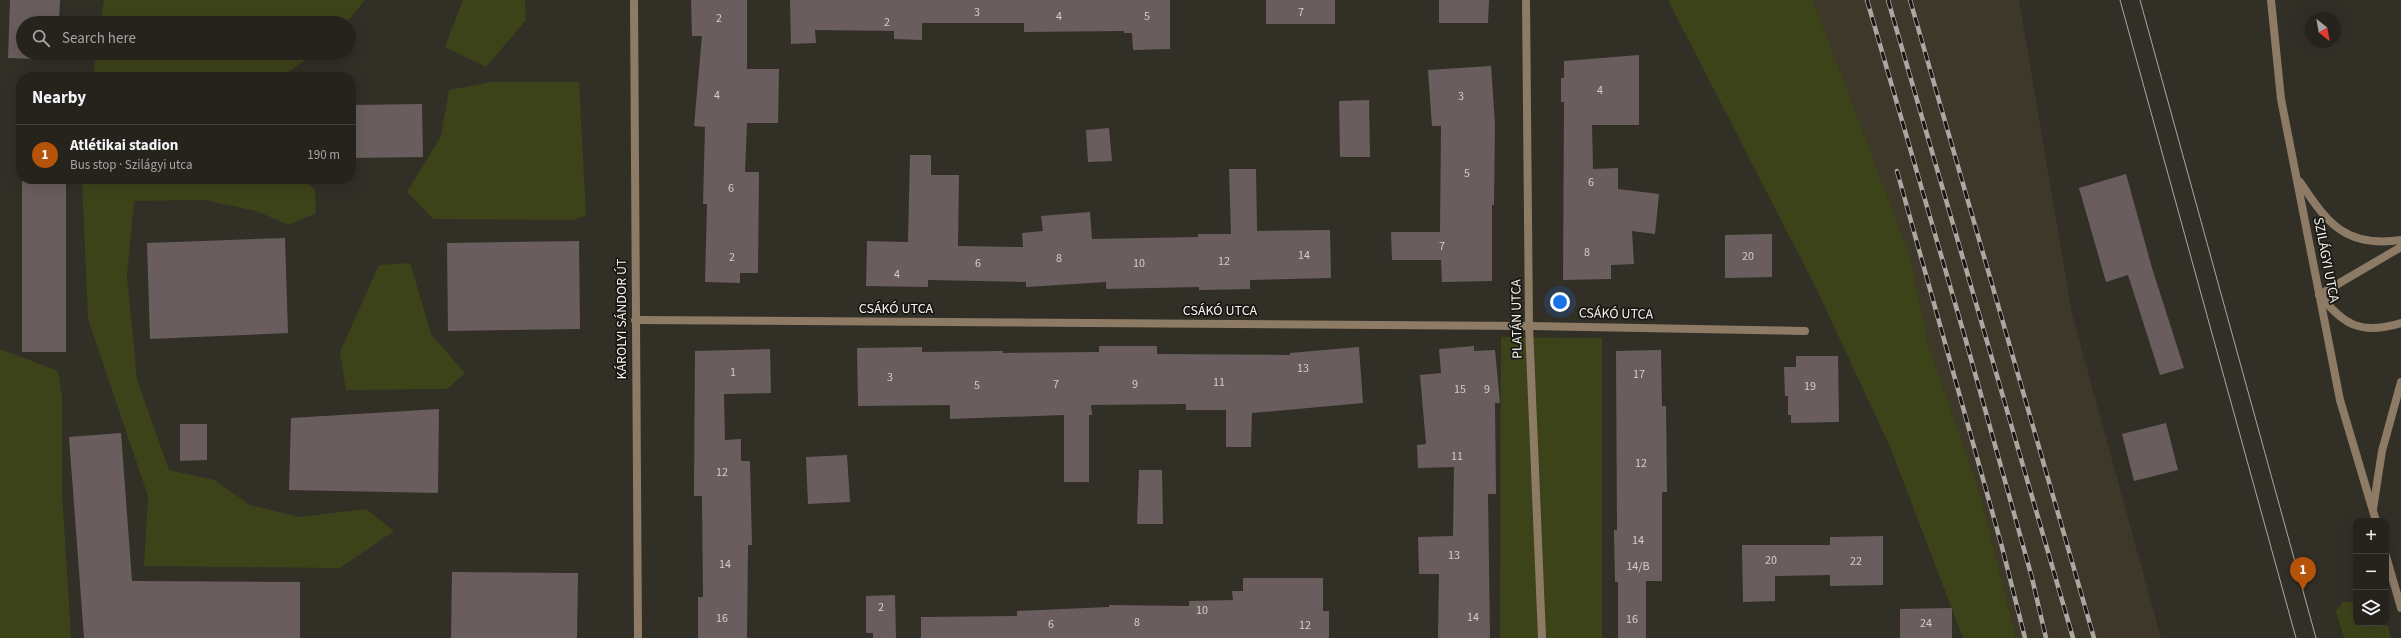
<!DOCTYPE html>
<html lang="en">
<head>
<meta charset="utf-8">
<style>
	:root { --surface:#26231d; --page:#2e2b26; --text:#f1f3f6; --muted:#a4a4a4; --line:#42403b; --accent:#b45309 }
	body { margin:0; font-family:"Source Sans 3",sans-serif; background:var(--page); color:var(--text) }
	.controls { position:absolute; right:12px; bottom:12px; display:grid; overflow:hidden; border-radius:8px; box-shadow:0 4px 16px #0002 }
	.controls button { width:36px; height:36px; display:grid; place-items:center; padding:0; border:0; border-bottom:1px solid var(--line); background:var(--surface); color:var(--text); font:20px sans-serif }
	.compass { position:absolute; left:2305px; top:12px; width:36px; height:36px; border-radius:50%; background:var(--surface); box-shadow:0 4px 16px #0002; rotate:149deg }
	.you { position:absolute; left:1560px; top:302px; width:14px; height:14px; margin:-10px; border:3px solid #fff; border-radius:50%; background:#1a73e8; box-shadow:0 0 0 6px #1a73e833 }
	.badge { display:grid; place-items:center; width:26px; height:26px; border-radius:50%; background:var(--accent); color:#fff; font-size:13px; font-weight:700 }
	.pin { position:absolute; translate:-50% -33px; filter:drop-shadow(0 1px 2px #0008) }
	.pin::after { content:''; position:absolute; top:21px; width:14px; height:12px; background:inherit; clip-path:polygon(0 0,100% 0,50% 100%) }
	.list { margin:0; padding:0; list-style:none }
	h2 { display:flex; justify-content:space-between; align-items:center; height:52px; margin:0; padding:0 16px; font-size:17px }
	h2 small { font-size:13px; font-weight:400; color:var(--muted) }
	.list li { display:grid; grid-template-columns:26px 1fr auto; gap:12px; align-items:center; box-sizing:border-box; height:60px; padding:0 16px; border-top:1px solid var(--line) }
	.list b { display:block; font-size:15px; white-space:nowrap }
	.list p { margin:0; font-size:13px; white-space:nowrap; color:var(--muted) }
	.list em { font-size:13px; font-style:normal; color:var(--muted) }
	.icon { flex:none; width:22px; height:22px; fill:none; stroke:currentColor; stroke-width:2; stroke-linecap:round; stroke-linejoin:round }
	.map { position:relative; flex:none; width:2401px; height:638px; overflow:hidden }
	.search { position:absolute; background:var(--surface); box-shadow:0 4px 16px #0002; left:16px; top:16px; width:340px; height:44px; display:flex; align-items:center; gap:10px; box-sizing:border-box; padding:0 14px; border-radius:22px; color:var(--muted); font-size:15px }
	.panel { position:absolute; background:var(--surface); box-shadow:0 4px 16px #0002; left:16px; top:72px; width:340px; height:112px; border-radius:16px }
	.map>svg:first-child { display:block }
</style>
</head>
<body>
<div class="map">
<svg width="2401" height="638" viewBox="0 0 2401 638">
	<rect width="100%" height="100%" fill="#322f27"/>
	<!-- built -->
	<path fill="#3e382a" d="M 1813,0 L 2019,0 L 2072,314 L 2161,638 L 2016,638 L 1980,494 L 1929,347 L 1909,253 Z"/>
	<!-- green -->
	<g fill="#3d4319">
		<path d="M 104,0 L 365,0 L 346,23 L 100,23 Z"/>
		<path d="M 463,0 L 525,0 L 526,20 L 486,67 L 445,47 Z"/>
		<path d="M 1668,0 L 1813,0 L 1909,253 L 1929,347 L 1980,494 L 2016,638 L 1963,638 L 1891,449 L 1817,290 Z"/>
		<path d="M 96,53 L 315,53 L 281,77 L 93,77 Z"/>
		<path d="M 492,82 L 579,82 L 586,216 L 572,220 L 433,219 L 407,192 L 441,136 L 449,90 Z"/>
		<path d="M 82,179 L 302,179 L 315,190 L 316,213 L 289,225 L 256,211 L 204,200 L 134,201 L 127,276 L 137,380 L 169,470 L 214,480 L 250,505 L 300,517 L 366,509 L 394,531 L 340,568 L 144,566 L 148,496 L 88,319 Z"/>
		<path d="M 410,263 L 431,334 L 465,373 L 447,389 L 346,390 L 340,352 L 379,265 Z"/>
		<path d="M 1501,337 L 1602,338 L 1602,638 L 1500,638 Z"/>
		<path d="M 0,349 L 58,371 L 62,396 L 62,492 L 71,638 L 0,638 Z"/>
		<path d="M 2344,601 L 2356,603 L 2356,623 L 2384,623 L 2388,627 L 2391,638 L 2344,638 L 2336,611 Z"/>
	</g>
	<!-- building -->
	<g fill="#695e5d">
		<path d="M 10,0 L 60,0 L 59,23 L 23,23 L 23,53 L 58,53 L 58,60 L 8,58 Z"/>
		<path d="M 691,0 L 747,0 L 747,69 L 779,69 L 778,123 L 747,123 L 745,172 L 759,172 L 758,273 L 740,273 L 740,283 L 705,282 L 707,204 L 703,204 L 705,127 L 694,126 L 702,36 L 692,36 Z"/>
		<path d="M 790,0 L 1170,0 L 1170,49 L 1133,50 L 1132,33 L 1124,33 L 1124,31 L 1024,32 L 1024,23 L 922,23 L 922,40 L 894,39 L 894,31 L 815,30 L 816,43 L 791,44 Z"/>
		<rect x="1266" y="0" width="69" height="24"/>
		<path d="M 1439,0 L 1489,0 L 1488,23 L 1439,23 Z"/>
		<path d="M 1639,55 L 1639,125 L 1592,125 L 1593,169 L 1618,168 L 1618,189 L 1659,194 L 1655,234 L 1632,231 L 1634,264 L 1611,265 L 1611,279 L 1563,280 L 1564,102 L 1561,102 L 1561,78 L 1564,78 L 1564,61 Z"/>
		<path d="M 1491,66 L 1495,124 L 1494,205 L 1492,205 L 1492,281 L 1442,282 L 1441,260 L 1392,260 L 1391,232 L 1440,232 L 1441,126 L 1432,126 L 1428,70 Z"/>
		<path d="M 1369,100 L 1370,157 L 1340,157 L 1339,101 Z"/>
		<path d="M 422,104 L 423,157 L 351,158 L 351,105 Z"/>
		<path d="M 1109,128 L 1112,161 L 1088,162 L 1086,130 Z"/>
		<path d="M 910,155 L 931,155 L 931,175 L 959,175 L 958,246 L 1023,247 L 1022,233 L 1043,231 L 1041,216 L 1090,212 L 1092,239 L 1198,237 L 1198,234 L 1231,234 L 1229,169 L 1256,169 L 1257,231 L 1330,230 L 1331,278 L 1250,280 L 1250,289 L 1199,290 L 1199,287 L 1106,289 L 1106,282 L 1026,287 L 1026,282 L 928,280 L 928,287 L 866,286 L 867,241 L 908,242 Z"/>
		<path d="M 2126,174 L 2152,268 L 2184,368 L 2160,375 L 2128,275 L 2106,282 L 2079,188 Z"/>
		<rect x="22" y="179" width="44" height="173"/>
		<path d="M 1772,234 L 1772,277 L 1725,278 L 1725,235 Z"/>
		<path d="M 285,238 L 288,333 L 150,339 L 147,243 Z"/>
		<path d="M 579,241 L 580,329 L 448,331 L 447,243 Z"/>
		<path d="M 1099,346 L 1157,346 L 1157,354 L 1290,355 L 1290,353 L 1359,347 L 1363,403 L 1252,413 L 1251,447 L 1226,447 L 1226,410 L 1186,410 L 1186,404 L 1091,405 L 1092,415 L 1089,415 L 1089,482 L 1064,482 L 1064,415 L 950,419 L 950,405 L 858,406 L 857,348 L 922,347 L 922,352 L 1003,351 L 1003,353 L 1099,352 Z"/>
		<path d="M 1474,346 L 1474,351 L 1495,350 L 1500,403 L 1495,403 L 1496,494 L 1488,494 L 1490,638 L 1438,638 L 1439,574 L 1419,574 L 1418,537 L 1453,536 L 1454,467 L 1418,468 L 1417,445 L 1426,444 L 1420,375 L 1441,373 L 1439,349 Z"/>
		<path d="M 770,349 L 771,393 L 724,394 L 725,440 L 741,439 L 741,461 L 750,461 L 752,545 L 748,545 L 747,638 L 698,638 L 698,597 L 703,597 L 702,496 L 694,496 L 695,351 Z"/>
		<path d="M 1661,350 L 1662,406 L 1666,406 L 1667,492 L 1662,492 L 1662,581 L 1646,581 L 1646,638 L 1618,638 L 1618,582 L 1615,582 L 1614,530 L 1617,530 L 1616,351 Z"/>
		<path d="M 1796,356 L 1838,356 L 1839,422 L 1791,423 L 1791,415 L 1788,415 L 1788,396 L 1785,396 L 1784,367 L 1796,367 Z"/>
		<path d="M 439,409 L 438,493 L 289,490 L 291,418 Z"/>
		<path d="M 2166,423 L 2178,470 L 2134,481 L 2122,434 Z"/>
		<path d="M 180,424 L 207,424 L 207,460 L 180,461 Z"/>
		<path d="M 121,433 L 132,581 L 300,582 L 300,638 L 84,638 L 69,437 Z"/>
		<path d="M 847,455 L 850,502 L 808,504 L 806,457 Z"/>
		<path d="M 1139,470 L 1162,470 L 1163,524 L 1137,524 Z"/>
		<path d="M 1883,536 L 1883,585 L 1830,586 L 1830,575 L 1775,576 L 1775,601 L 1743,602 L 1742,545 L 1830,545 L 1830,537 Z"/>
		<path d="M 452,572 L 578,573 L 577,638 L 451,638 Z"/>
		<path d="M 1243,578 L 1323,578 L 1323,611 L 1329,611 L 1329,638 L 921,638 L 921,617 L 1017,616 L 1017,611 L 1109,607 L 1109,605 L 1189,606 L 1189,601 L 1233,600 L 1232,591 L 1243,591 Z"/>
		<path d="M 895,595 L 896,638 L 873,638 L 873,633 L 866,633 L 866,596 Z"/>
		<path d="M 1952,608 L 1952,638 L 1900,638 L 1900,609 Z"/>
	</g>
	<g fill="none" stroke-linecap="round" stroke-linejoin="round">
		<!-- minor -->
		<g stroke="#8e7b66" stroke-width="8">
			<path d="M 1526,0 L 1529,326 L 1542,638"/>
			<path d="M 635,320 L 1529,326 L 1805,331"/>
		</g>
		<!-- tertiary -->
		<g stroke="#8e7b66" stroke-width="8">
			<path d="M 634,0 L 638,638"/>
			<path d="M 2271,0 L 2281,99 L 2340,400 L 2376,521"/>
			<path d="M 2300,182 C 2328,224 2346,248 2401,240"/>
			<path d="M 2319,295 L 2401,247"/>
			<path d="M 2320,295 C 2344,326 2362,335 2401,323"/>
			<path d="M 2373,509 L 2382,451 L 2401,382"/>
			<path d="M 2386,556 L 2401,608"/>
		</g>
		<!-- tram -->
		<g stroke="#aba8a2" stroke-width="1">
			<path d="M 2120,0 L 2296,638"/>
			<path d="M 2140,0 L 2316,638"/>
		</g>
		<!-- rail casing -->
		<g stroke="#aba8a2" stroke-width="4.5">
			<g id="rail">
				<path d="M 1867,0 L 1966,341 L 2032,578 L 2046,638"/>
				<path d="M 1888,0 L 2073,638"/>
				<path d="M 1910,0 L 2094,638"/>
				<path d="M 1897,171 L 2002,547 L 2025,638"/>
			</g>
		</g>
		<!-- rail -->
		<use href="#rail" stroke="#191714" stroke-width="3" stroke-dasharray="9" stroke-linecap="butt"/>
	</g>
	<g text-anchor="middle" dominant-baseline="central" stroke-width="3.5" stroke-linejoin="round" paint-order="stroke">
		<!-- number labels -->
		<g font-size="12" fill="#d3ceca">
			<text x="977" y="12">3</text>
			<text x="1301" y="12">7</text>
			<text x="1059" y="16">4</text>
			<text x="1147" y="16">5</text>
			<text x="719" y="18">2</text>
			<text x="887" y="22">2</text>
			<text x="1600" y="90">4</text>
			<text x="717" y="95">4</text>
			<text x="1461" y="96">3</text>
			<text x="1467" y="173">5</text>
			<text x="1591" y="182">6</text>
			<text x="731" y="188">6</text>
			<text x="1442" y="246">7</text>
			<text x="1587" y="252">8</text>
			<text x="1304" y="255">14</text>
			<text x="1748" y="256">20</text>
			<text x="732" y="257">2</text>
			<text x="1059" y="258">8</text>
			<text x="1224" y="261">12</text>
			<text x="978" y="263">6</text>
			<text x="1139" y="263">10</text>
			<text x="897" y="274">4</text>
			<text x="1303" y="368">13</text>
			<text x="733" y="372">1</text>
			<text x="1639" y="374">17</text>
			<text x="890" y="377">3</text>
			<text x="1219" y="382">11</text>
			<text x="1056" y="384">7</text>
			<text x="1135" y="384">9</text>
			<text x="977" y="385">5</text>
			<text x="1810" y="386">19</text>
			<text x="1460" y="389">15</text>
			<text x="1487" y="389">9</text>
			<text x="1457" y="456">11</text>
			<text x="1641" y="463">12</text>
			<text x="722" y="472">12</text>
			<text x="1638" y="540">14</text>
			<text x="1454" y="555">13</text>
			<text x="1771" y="560">20</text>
			<text x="1856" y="561">22</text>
			<text x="725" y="564">14</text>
			<text x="1638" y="566">14/B</text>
			<text x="881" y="607">2</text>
			<text x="1202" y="610">10</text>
			<text x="1473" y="617">14</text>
			<text x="722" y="618">16</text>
			<text x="1632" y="619">16</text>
			<text x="1137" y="622">8</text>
			<text x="1926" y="623">24</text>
			<text x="1051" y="624">6</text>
			<text x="1305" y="625">12</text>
		</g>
		<!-- street labels -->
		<g font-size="14" fill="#f6f4ef" stroke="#191714">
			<text transform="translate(2326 260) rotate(79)">SZILÁGYI UTCA</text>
			<text x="896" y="309">CSÁKÓ UTCA</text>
			<text x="1220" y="311">CSÁKÓ UTCA</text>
			<text transform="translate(1616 314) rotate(1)">CSÁKÓ UTCA</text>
			<text transform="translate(622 319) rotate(-90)">KÁROLYI SÁNDOR ÚT</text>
			<text transform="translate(1517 319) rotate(-91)">PLATÁN UTCA</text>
		</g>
	</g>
</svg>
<div class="controls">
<button>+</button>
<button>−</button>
<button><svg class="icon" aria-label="layers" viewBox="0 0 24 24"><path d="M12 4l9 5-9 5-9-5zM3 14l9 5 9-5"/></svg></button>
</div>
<svg class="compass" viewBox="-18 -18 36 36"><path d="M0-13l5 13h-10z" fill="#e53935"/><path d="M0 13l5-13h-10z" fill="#a4a4a4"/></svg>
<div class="you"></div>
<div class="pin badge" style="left:2303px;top:590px">1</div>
<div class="search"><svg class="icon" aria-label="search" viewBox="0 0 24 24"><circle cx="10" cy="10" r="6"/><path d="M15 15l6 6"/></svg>Search here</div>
<section class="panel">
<h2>Nearby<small></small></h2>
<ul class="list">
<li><span class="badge">1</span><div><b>Atlétikai stadion</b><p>Bus stop · Szilágyi utca</p></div><em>190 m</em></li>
</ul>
</section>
</div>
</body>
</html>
